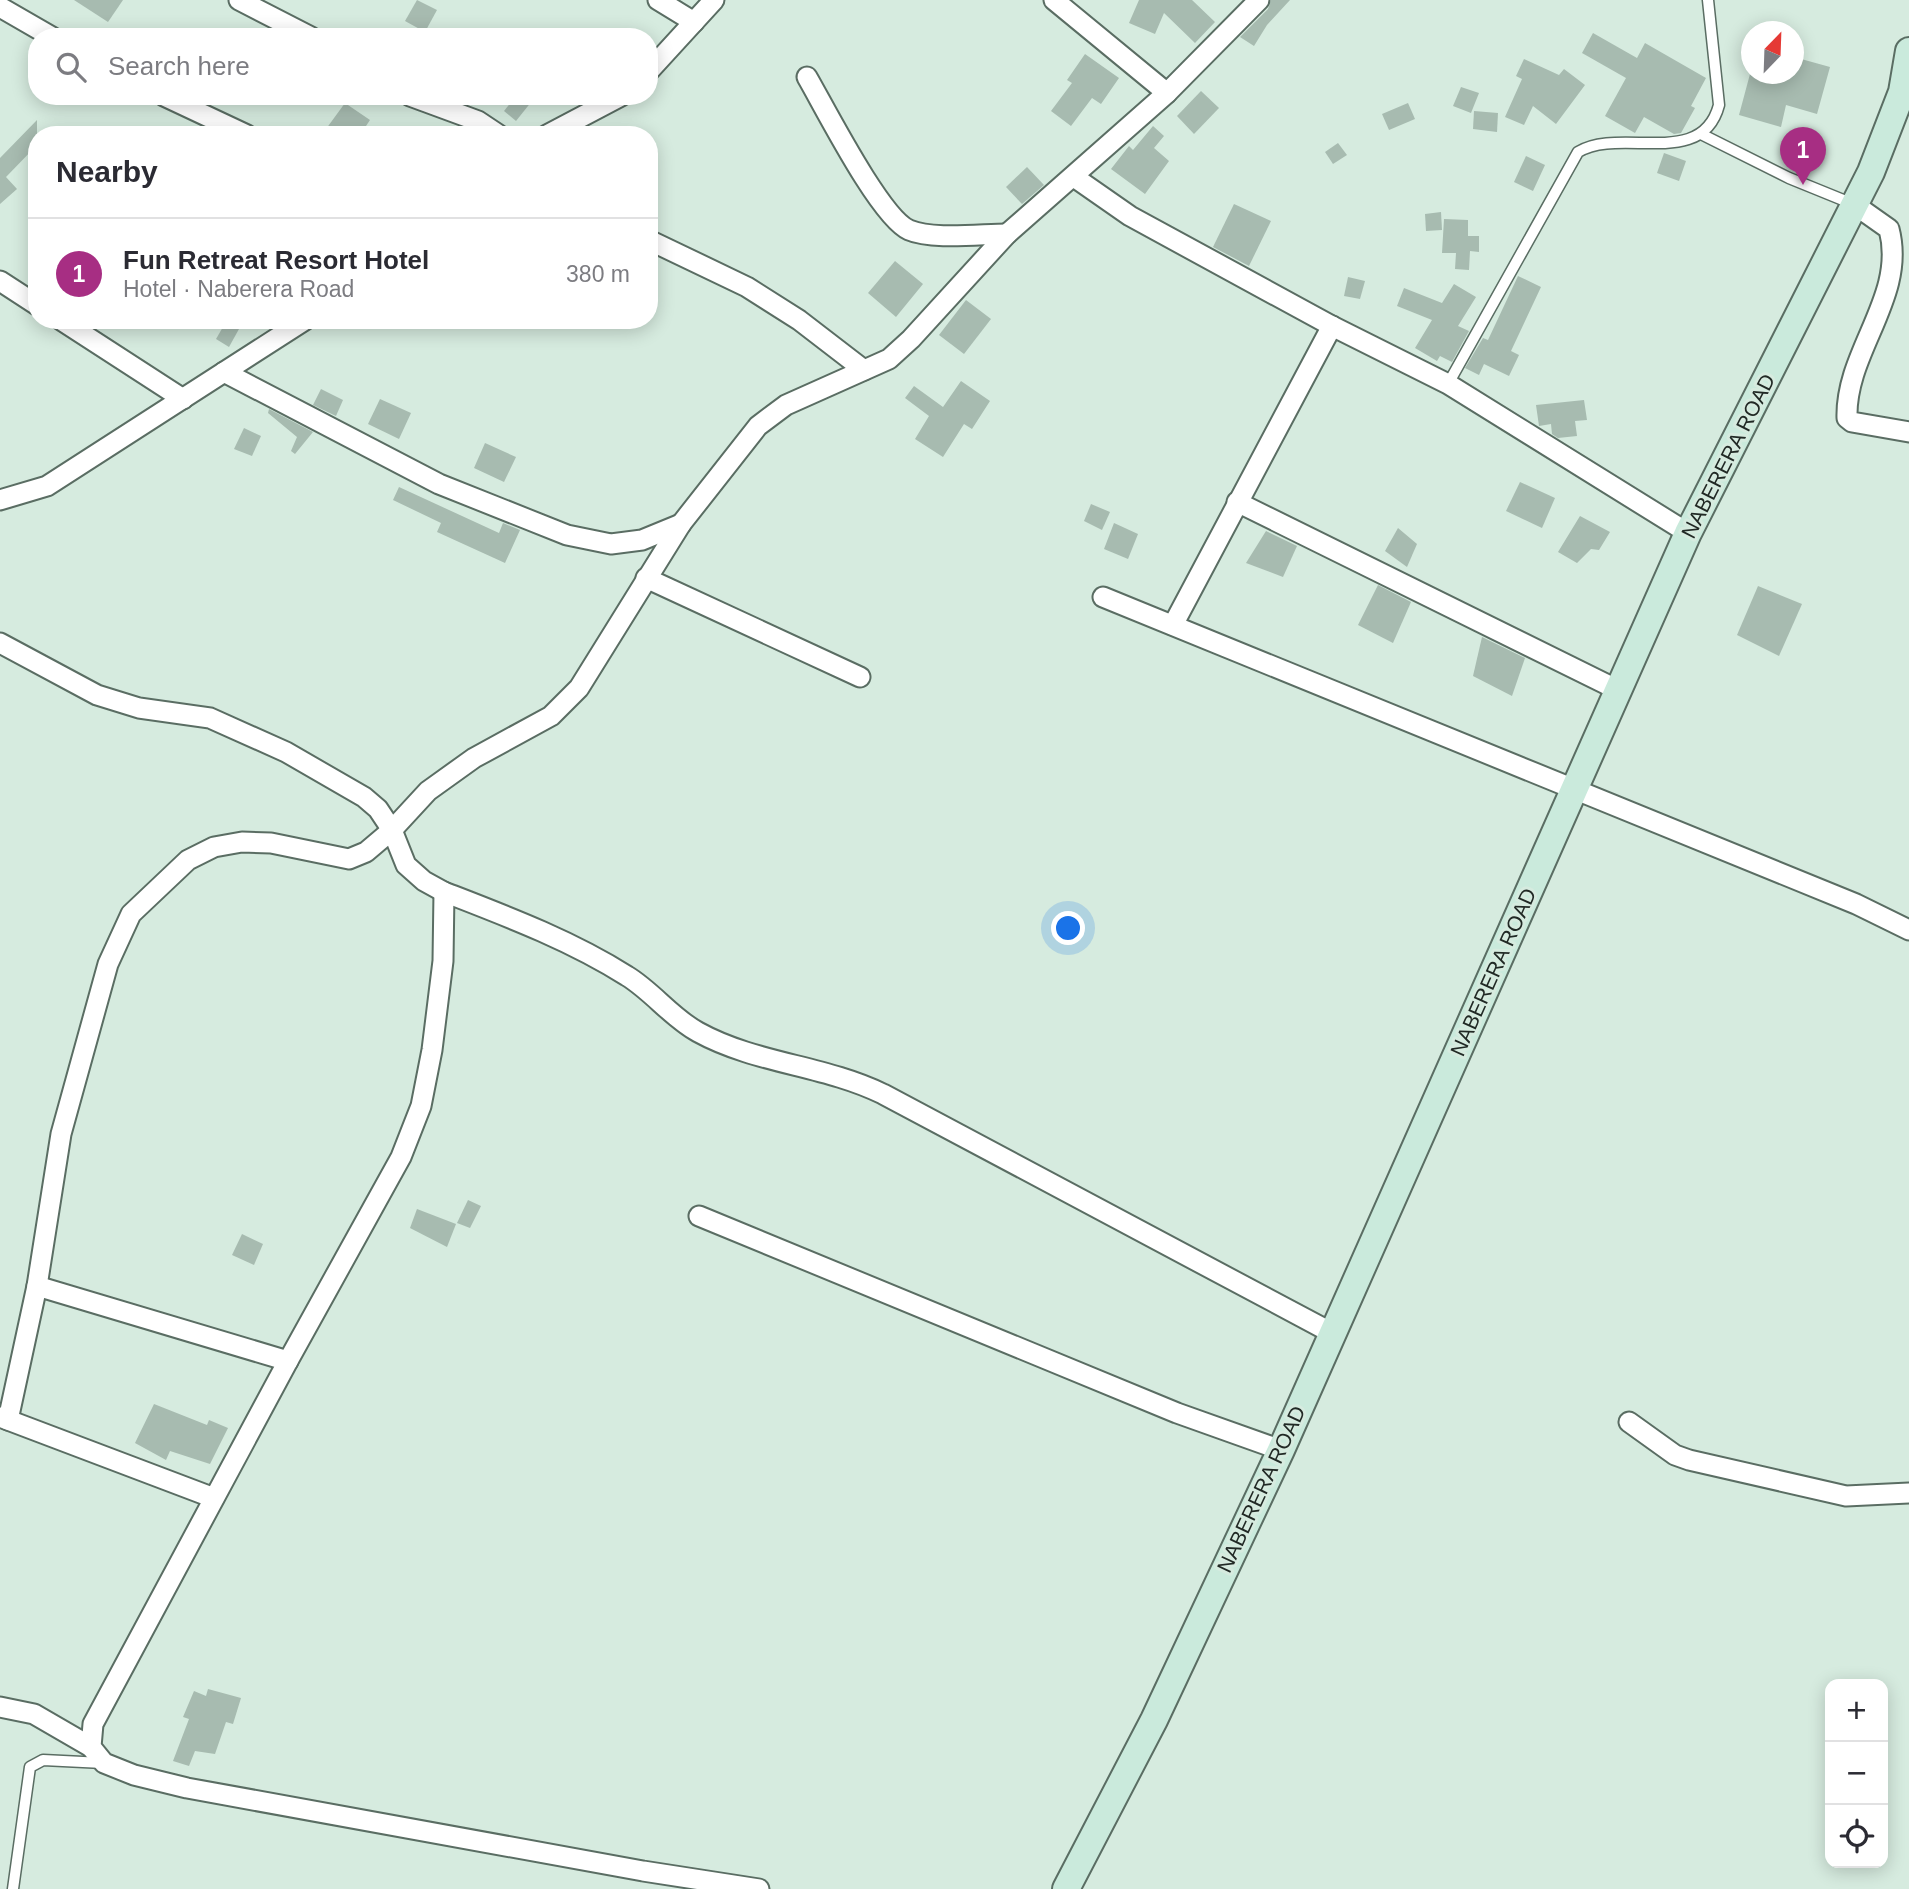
<!DOCTYPE html>
<html lang="en">
<head>
<meta charset="utf-8">
<style>
	:root { --surface:#fff; --page:#f2f2f3; --text:#2b2b33; --muted:#7c7c81; --line:#e1e1e2; --accent:#a72e83 }
	body { margin:0; font-family:Helvetica,sans-serif; background:var(--page); color:var(--text) }
	.controls { position:absolute; right:21px; bottom:21px; display:grid; overflow:hidden; border-radius:14px; box-shadow:0 4px 18px #0003 }
	.controls button { width:63px; height:63px; display:grid; place-items:center; padding:0; border:0; border-bottom:2px solid var(--line); background:var(--surface); color:var(--text); font:35px sans-serif }
	.compass { position:absolute; left:1741px; top:21px; width:63px; height:63px; border-radius:50%; background:var(--surface); box-shadow:0 4px 18px #0003; rotate:23deg }
	.you { position:absolute; left:1069px; top:929px; width:24px; height:24px; margin:-18px; border:5px solid #fff; border-radius:50%; background:#1a73e8; box-shadow:0 0 0 10px #1a73e833 }
	.badge { display:grid; place-items:center; width:46px; height:46px; border-radius:50%; background:var(--accent); color:#fff; font-size:23px; font-weight:700 }
	.pin { position:absolute; translate:-50% -58px; filter:drop-shadow(0 2px 4px #0008) }
	.pin::after { content:''; position:absolute; top:37px; width:24px; height:21px; background:inherit; clip-path:polygon(0 0,100% 0,50% 100%) }
	.list { margin:0; padding:0; list-style:none }
	h2 { display:flex; justify-content:space-between; align-items:center; height:91px; margin:0; padding:0 28px; font-size:30px }
	h2 small { font-size:23px; font-weight:400; color:var(--muted) }
	.list li { display:grid; grid-template-columns:46px 1fr auto; gap:21px; align-items:center; box-sizing:border-box; height:112px; padding:0 28px; border-top:2px solid var(--line) }
	.list b { display:block; font-size:26px; white-space:nowrap }
	.list p { margin:0; font-size:23px; white-space:nowrap; color:var(--muted) }
	.list em { font-size:23px; font-style:normal; color:var(--muted) }
	.icon { flex:none; width:38px; height:38px; fill:none; stroke:currentColor; stroke-width:2; stroke-linecap:round; stroke-linejoin:round }
	.map { position:relative; flex:none; width:1909px; height:1889px; overflow:hidden }
	.search { position:absolute; background:var(--surface); box-shadow:0 4px 18px #0003; left:28px; top:28px; width:630px; height:77px; display:flex; align-items:center; gap:18px; box-sizing:border-box; padding:0 24px; border-radius:28px; color:var(--muted); font-size:26px }
	.panel { position:absolute; background:var(--surface); box-shadow:0 4px 18px #0003; left:28px; top:126px; width:630px; height:203px; border-radius:28px }
	.map>svg:first-child { display:block }
</style>
</head>
<body>
<div class="map">
<svg width="1909" height="1889" viewBox="0 0 1909 1889">
	<rect width="100%" height="100%" fill="#d6ebdf"/>
	<!-- building -->
	<g fill="#a7bbb0">
		<path d="M 74,0 L 123,0 L 108,22 Z"/>
		<path d="M 417,0 L 437,10 L 425,32 L 405,21 Z"/>
		<path d="M 1139,0 L 1192,0 L 1215,22 L 1195,43 L 1164,13 L 1155,34 L 1129,23 Z"/>
		<path d="M 1271,0 L 1290,0 L 1267,25 L 1254,46 L 1240,37 L 1268,9 Z"/>
		<path d="M 1593,33 L 1637,58 L 1645,43 L 1706,78 L 1691,106 L 1695,108 L 1681,133 L 1674,134 L 1644,117 L 1635,133 L 1605,116 L 1626,78 L 1582,53 Z"/>
		<path d="M 1085,54 L 1119,78 L 1101,104 L 1092,98 L 1071,126 L 1051,111 L 1072,83 L 1067,80 Z"/>
		<path d="M 1794,57 L 1830,67 L 1817,114 L 1786,105 L 1781,127 L 1739,115 L 1750,74 L 1794,74 Z"/>
		<path d="M 1524,59 L 1559,75 L 1564,69 L 1585,85 L 1556,124 L 1533,106 L 1524,125 L 1505,117 L 1522,79 L 1516,76 Z"/>
		<path d="M 1461,87 L 1479,93 L 1471,113 L 1453,106 Z"/>
		<path d="M 1201,91 L 1219,108 L 1194,134 L 1177,116 Z"/>
		<path d="M 516,96 L 536,96 L 516,121 L 504,111 Z"/>
		<path d="M 345,103 L 370,120 L 360,135 L 334,135 L 326,129 Z"/>
		<path d="M 1408,103 L 1415,119 L 1389,130 L 1382,114 Z"/>
		<path d="M 1474,111 L 1498,113 L 1497,132 L 1473,129 Z"/>
		<path d="M 37,120 L 37,145 L 6,177 L 17,189 L 0,204 L 0,158 Z"/>
		<path d="M 1153,126 L 1164,136 L 1154,148 L 1169,161 L 1145,194 L 1111,169 L 1129,146 L 1133,150 Z"/>
		<path d="M 1338,143 L 1347,155 L 1333,164 L 1325,152 Z"/>
		<path d="M 1664,153 L 1686,161 L 1679,181 L 1657,173 Z"/>
		<path d="M 1526,156 L 1545,165 L 1533,191 L 1514,182 Z"/>
		<path d="M 1027,167 L 1044,185 L 1022,204 L 1006,187 Z"/>
		<path d="M 1234,204 L 1271,221 L 1249,266 L 1213,247 Z"/>
		<path d="M 1441,212 L 1442,230 L 1426,231 L 1425,214 Z"/>
		<path d="M 1444,219 L 1468,220 L 1468,236 L 1479,236 L 1479,252 L 1470,251 L 1469,270 L 1455,269 L 1456,253 L 1442,253 Z"/>
		<path d="M 895,261 L 923,284 L 896,317 L 868,293 Z"/>
		<path d="M 1518,276 L 1541,287 L 1511,351 L 1519,355 L 1509,376 L 1484,364 L 1479,375 L 1465,368 L 1483,338 L 1488,340 Z"/>
		<path d="M 1348,277 L 1365,281 L 1360,299 L 1344,296 Z"/>
		<path d="M 1454,284 L 1476,297 L 1458,326 L 1469,331 L 1452,362 L 1440,356 L 1437,361 L 1415,348 L 1432,320 L 1397,306 L 1404,288 L 1442,303 Z"/>
		<path d="M 966,300 L 991,319 L 964,354 L 939,335 Z"/>
		<path d="M 227,320 L 244,320 L 229,347 L 216,339 Z"/>
		<path d="M 961,381 L 990,401 L 972,429 L 964,424 L 943,457 L 915,439 L 929,416 L 905,398 L 914,386 L 943,407 Z"/>
		<path d="M 321,389 L 343,400 L 336,416 L 313,405 Z"/>
		<path d="M 380,399 L 411,413 L 399,439 L 368,424 Z"/>
		<path d="M 1584,400 L 1587,420 L 1575,421 L 1577,436 L 1558,438 L 1552,434 L 1551,424 L 1539,426 L 1536,405 Z"/>
		<path d="M 269,409 L 313,432 L 295,454 L 291,451 L 297,437 L 268,413 Z"/>
		<path d="M 244,428 L 261,436 L 252,456 L 234,449 Z"/>
		<path d="M 485,443 L 516,457 L 504,482 L 474,468 Z"/>
		<path d="M 1520,482 L 1555,498 L 1542,528 L 1506,511 Z"/>
		<path d="M 399,487 L 499,533 L 503,523 L 520,530 L 505,563 L 437,532 L 441,523 L 393,500 Z"/>
		<path d="M 1091,504 L 1110,512 L 1102,530 L 1084,521 Z"/>
		<path d="M 1580,516 L 1610,532 L 1599,550 L 1591,549 L 1577,563 L 1558,552 Z"/>
		<path d="M 1114,523 L 1138,534 L 1128,559 L 1104,549 Z"/>
		<path d="M 1398,528 L 1417,544 L 1407,567 L 1385,551 Z"/>
		<path d="M 1266,531 L 1297,546 L 1283,577 L 1246,563 Z"/>
		<path d="M 1378,585 L 1411,602 L 1393,643 L 1358,625 Z"/>
		<path d="M 1758,586 L 1802,604 L 1779,656 L 1737,635 Z"/>
		<path d="M 1482,637 L 1525,658 L 1512,696 L 1473,676 Z"/>
		<path d="M 468,1200 L 481,1206 L 470,1228 L 457,1223 Z"/>
		<path d="M 417,1209 L 456,1224 L 447,1247 L 410,1228 Z"/>
		<path d="M 242,1234 L 263,1244 L 254,1265 L 232,1255 Z"/>
		<path d="M 154,1404 L 207,1425 L 209,1420 L 228,1428 L 210,1464 L 170,1451 L 166,1460 L 135,1443 Z"/>
		<path d="M 208,1689 L 241,1698 L 233,1724 L 226,1722 L 215,1754 L 195,1751 L 189,1766 L 173,1761 L 189,1719 L 183,1717 L 194,1691 L 206,1696 Z"/>
	</g>
	<g fill="none" stroke-linecap="round" stroke-linejoin="round">
		<!-- lane casing -->
		<g stroke="#5a6d63" stroke-width="13">
			<g id="lane">
				<path d="M 1701,134 L 1789,178 L 1853,204"/>
				<path d="M 1448,384 L 1578,152 C 1620,126 1702,170 1719,105 L 1708,0"/>
				<path d="M 13,1889 L 30,1767 L 43,1760 L 103,1763"/>
			</g>
		</g>
		<!-- street casing -->
		<g stroke="#5a6d63" stroke-width="23">
			<g id="street">
				<path d="M 239,0 L 311,37"/>
				<path d="M 658,0 L 694,22"/>
				<path d="M 1054,0 L 1167,93"/>
				<path d="M 0,7 L 52,37"/>
				<path d="M 649,71 L 714,0"/>
				<path d="M 807,77 C 825,108 880,217 909,230 C 932,240 981,234 1007,234"/>
				<path d="M 164,96 L 247,135"/>
				<path d="M 410,96 L 478,121 L 499,135"/>
				<path d="M 547,135 L 621,96"/>
				<path d="M 1074,177 L 1130,216 L 1332,326 L 1448,384 L 1688,533"/>
				<path d="M 1855,205 L 1889,229 C 1907,297 1845,351 1847,418 L 1852,422 L 1909,432"/>
				<path d="M 649,240 L 747,287 L 799,320 L 864,370"/>
				<path d="M 0,281 L 37,305"/>
				<path d="M 61,320 L 183,399"/>
				<path d="M 224,372 L 439,484 L 567,535 L 611,544 L 642,540 L 681,524"/>
				<path d="M 0,500 L 47,486 L 305,320"/>
				<path d="M 1237,502 L 1620,691"/>
				<path d="M 646,578 L 860,677"/>
				<path d="M 1103,597 L 1856,904 L 1909,930"/>
				<path d="M 1173,625 L 1332,326"/>
				<path d="M 0,643 L 97,695 L 139,708 L 210,718 L 286,752 L 364,797 L 378,809 L 392,830 L 406,865 L 424,881 L 444,892 C 506,916 570,940 627,976 C 652,991 672,1018 698,1032 C 756,1064 824,1065 883,1094 L 1332,1333"/>
				<path d="M 444,892 L 443,961 L 432,1050 L 421,1106 L 401,1157 L 288,1361 L 93,1724 L 91,1747 L 104,1763 L 134,1775 L 187,1788 L 643,1871 L 759,1889"/>
				<path d="M 699,1216 L 1177,1413 L 1281,1450"/>
				<path d="M 37,1286 L 288,1361"/>
				<path d="M 0,1417 L 214,1498"/>
				<path d="M 8,1420 L 37,1286 L 61,1134 L 108,964 L 131,914 L 188,860 L 214,847 L 242,842 L 271,843 L 349,859 L 366,852 L 392,830 L 428,791 L 474,758 L 551,716 L 579,688 L 681,524 L 758,426 L 786,405 L 889,359 L 911,339 L 1007,234 L 1167,93 L 1259,0"/>
				<path d="M 1629,1422 L 1675,1455 L 1689,1460 L 1846,1496 L 1909,1493"/>
				<path d="M 0,1707 L 34,1714 L 91,1747"/>
			</g>
		</g>
		<!-- secondary casing -->
		<g stroke="#5a6d63" stroke-width="30">
			<path id="secondary" d="M 1066,1889 L 1154,1720 L 1281,1450 L 1688,533 L 1871,172 L 1902,92 L 1909,51"/>
		</g>
		<!-- lane -->
		<use href="#lane" stroke="#fff" stroke-width="10"/>
		<!-- street -->
		<use href="#street" stroke="#fff" stroke-width="19"/>
		<!-- secondary -->
		<use href="#secondary" stroke="#caeadc" stroke-width="26"/>
	</g>
	<g text-anchor="middle" dominant-baseline="central" stroke-width="6" stroke-linejoin="round" paint-order="stroke">
		<!-- street labels -->
		<g font-size="21" fill="#212925" stroke="#d6ebdf">
			<text transform="translate(1728 456) rotate(-63)">NABERERA ROAD</text>
			<text transform="translate(1493 972) rotate(-66)">NABERERA ROAD</text>
			<text transform="translate(1261 1489) rotate(-65)">NABERERA ROAD</text>
		</g>
	</g>
</svg>
<div class="controls">
<button>+</button>
<button>−</button>
<button><svg class="icon" aria-label="locate" viewBox="0 0 24 24"><circle cx="12" cy="12" r="6"/><path d="M12 2v4M12 18v4M2 12h4M18 12h4"/></svg></button>
</div>
<svg class="compass" viewBox="-18 -18 36 36"><path d="M0-13l5 13h-10z" fill="#e53935"/><path d="M0 13l5-13h-10z" fill="#7c7c81"/></svg>
<div class="you"></div>
<div class="pin badge" style="left:1803px;top:185px">1</div>
<div class="search"><svg class="icon" aria-label="search" viewBox="0 0 24 24"><circle cx="10" cy="10" r="6"/><path d="M15 15l6 6"/></svg>Search here</div>
<section class="panel">
<h2>Nearby<small></small></h2>
<ul class="list">
<li><span class="badge">1</span><div><b>Fun Retreat Resort Hotel</b><p>Hotel · Naberera Road</p></div><em>380 m</em></li>
</ul>
</section>
</div>
</body>
</html>
